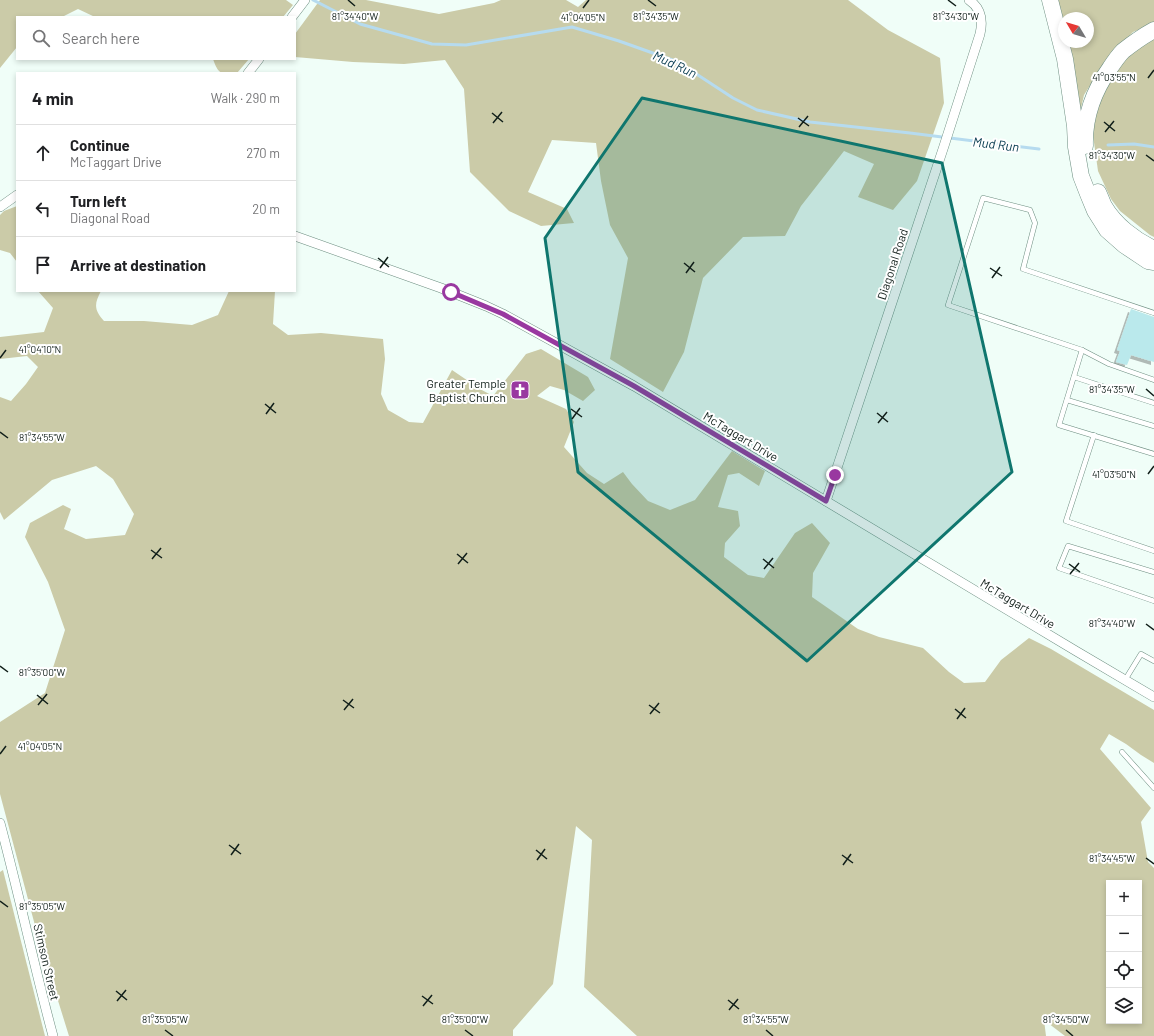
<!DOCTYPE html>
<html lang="en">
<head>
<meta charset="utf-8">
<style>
	:root { --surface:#fff; --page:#f2f2f2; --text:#202124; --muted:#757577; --line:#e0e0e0 }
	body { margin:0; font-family:Barlow,sans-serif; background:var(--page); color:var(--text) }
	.controls { position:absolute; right:12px; bottom:12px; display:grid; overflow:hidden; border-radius:0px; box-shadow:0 2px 6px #0003 }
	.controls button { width:36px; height:36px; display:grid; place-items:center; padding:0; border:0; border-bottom:1px solid var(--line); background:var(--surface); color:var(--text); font:20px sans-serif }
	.compass { position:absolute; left:1058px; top:12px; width:36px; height:36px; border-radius:50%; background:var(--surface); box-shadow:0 2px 6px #0003; rotate:308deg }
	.stop { position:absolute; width:12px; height:12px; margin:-9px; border:3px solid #9938a0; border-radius:50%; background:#fff }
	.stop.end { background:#9938a0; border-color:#fff; box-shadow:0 1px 4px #0008 }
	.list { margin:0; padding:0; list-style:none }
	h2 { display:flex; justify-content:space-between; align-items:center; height:52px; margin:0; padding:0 16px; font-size:17px }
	h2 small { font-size:13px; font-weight:400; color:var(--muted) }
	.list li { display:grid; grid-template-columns:26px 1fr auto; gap:12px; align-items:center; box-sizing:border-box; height:56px; padding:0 16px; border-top:1px solid var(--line) }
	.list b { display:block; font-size:15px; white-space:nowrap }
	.list p { margin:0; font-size:13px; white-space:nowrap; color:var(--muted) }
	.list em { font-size:13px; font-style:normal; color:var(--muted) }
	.icon { flex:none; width:22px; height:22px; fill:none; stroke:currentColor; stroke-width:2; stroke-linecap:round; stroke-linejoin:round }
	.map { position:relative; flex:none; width:1154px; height:1036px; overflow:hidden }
	.search { position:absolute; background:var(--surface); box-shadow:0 2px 6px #0003; left:16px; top:16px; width:280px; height:44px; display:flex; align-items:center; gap:10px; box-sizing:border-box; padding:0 14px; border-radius:0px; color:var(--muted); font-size:15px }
	.panel { position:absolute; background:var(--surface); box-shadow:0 2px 6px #0003; left:16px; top:72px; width:280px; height:220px; border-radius:0px }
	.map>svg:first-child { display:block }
</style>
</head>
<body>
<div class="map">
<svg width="1154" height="1036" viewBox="0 0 1154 1036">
	<defs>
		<filter id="shadow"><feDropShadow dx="-3" dy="3" stdDeviation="0" flood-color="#0004"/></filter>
	</defs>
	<rect width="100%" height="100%" fill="#f0fef8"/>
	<!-- green -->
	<g fill="#cbcba8" fill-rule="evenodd">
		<path d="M 0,0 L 286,0 L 293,5 L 283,17 L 95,17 L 78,9 L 62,17 L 17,17 L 17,47 L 0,68 Z"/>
		<path d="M 320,0 L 366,0 L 439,14 L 494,3 L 501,0 L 566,0 L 578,7 L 586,0 L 848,0 L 888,30 L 940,58 L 944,103 L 917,181 L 893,210 L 858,197 L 874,164 L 844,151 L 801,206 L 785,236 L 743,237 L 703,278 L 684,352 L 663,392 L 610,359 L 628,258 L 610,225 L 601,181 L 596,143 L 552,140 L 528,192 L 567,209 L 574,223 L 541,226 L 509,211 L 470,172 L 464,89 L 445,60 L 404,64 L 353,62 L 295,57 L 295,34 Z"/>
		<path d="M 1057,0 L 1154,0 L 1154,23 L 1133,32 L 1104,63 L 1084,95 L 1079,117 L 1065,42 L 1088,42 L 1088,18 L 1064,18 L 1064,37 Z"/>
		<path d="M 1154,37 L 1154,237 L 1150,235 L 1120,211 L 1111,199 L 1098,171 L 1092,128 L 1096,109 L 1106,84 L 1120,64 L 1138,47 Z"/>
		<path d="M 213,59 L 249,59 L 237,73 C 221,73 219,76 213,59 Z"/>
		<path d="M 17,206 L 17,262 L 10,253 L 0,250 L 0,215 L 4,211 Z"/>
		<path d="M 38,291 L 101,291 C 94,304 94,310 104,321 L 144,321 L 192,325 L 218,315 L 229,291 L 275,291 L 273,324 L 288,335 L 321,333 L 383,339 L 385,359 L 381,394 L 388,410 L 409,422 L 423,423 L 452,370 L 480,389 L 493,396 L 526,354 L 541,349 L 588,377 L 595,390 L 583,401 L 564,390 L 550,386 L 537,396 L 566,409 L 574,422 L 564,447 L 587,473 L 604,484 L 623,472 L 632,484 L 648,501 L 670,510 L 695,500 L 732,451 L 765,471 L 759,486 L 739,473 L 728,475 L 718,507 L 738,511 L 740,526 L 725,543 L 724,557 L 748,575 L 764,578 L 795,533 L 812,523 L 830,543 L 813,573 L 812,597 L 858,629 L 879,637 L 923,648 L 949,672 L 964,683 L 985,682 L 1001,660 L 1029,638 L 1051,649 L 1154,710 L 1154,763 L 1141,755 L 1126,744 L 1109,734 L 1100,749 L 1151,808 L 1141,822 L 1148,862 L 1154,868 L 1154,1036 L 1065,1036 L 1044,1020 L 1046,1036 L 637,1036 L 584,987 L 592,840 L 576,826 L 553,984 L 513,1030 L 513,1036 L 69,1036 L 37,933 L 0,794 L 0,722 L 45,693 L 65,630 L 48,582 L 25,537 L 30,523 L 63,505 L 71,509 L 64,529 L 86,539 L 125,535 L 134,514 L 113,479 L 96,466 L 52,480 L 4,520 L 0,512 L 0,397 L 11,401 L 26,384 L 38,367 L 27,356 L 0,359 L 0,337 L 44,332 L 53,308 ZM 1109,883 L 1139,883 L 1139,1021 L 1109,1021 Z"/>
		<path d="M 3,870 L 45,1036 L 0,1036 L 0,872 Z"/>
	</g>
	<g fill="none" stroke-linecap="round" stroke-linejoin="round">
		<!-- stream -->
		<g stroke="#b6dbef" stroke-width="3">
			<path d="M 313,0 L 360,24 L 432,44 L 466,45 L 572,27 L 619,41 L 678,62 L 733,98 L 757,110 L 810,122 L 910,133 L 1039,149"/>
			<path d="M 1108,145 L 1134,144 L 1154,147"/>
		</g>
	</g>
	<!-- building -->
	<path fill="#bae9ec" filter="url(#shadow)" d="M 1131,309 L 1154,317 L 1154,362 L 1131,355 L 1127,365 L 1116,362 L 1120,351 L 1117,350 Z"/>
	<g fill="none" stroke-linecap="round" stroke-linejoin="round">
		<!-- lane casing -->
		<g stroke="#6d8e81" stroke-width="5.5">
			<g id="lane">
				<path d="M 1154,313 L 1023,269 L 1035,223 L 1030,210 L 983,198 L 948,305 L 1082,350 L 1109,364 L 1154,380"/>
				<path d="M 1082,350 L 1059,425 L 1154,454"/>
				<path d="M 1074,377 L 1154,403"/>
				<path d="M 1067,400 L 1154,426"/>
				<path d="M 1094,435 L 1066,521 L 1154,551"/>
				<path d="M 1154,572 L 1068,546 L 1059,568 L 1154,601"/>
				<path d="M 1125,680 L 1141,654 L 1154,661"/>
				<path d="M 1122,752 L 1154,788"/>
			</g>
		</g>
		<!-- street casing -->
		<g stroke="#6d8e81" stroke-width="10">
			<g id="street">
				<path d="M 292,17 L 305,0"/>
				<path d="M 248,73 L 259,59"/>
				<path d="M 0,207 L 17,195"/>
				<path d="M 295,236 L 441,288 L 486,306 L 503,314 L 634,386 L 1076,651 L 1154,697"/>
				<path d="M 826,501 L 944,146 L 980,34 C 983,21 981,8 969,0"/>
				<path d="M 0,823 C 19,894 34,966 53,1036"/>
			</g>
		</g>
		<!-- highway casing -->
		<g stroke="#6d8e81" stroke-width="17">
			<g id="highway">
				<path d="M 1050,0 L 1065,59 L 1075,126 L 1076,147 L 1081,176 L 1088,194 L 1095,211 L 1107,230 L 1124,245 L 1148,261 L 1154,262"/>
				<path d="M 1085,146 C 1084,117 1093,92 1110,68 C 1114,62 1118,56 1123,51 C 1133,43 1143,36 1154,30"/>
				<path d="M 1098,192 C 1100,196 1102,202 1104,206 C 1115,225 1135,240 1154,249"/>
			</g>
		</g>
		<!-- lane -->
		<use href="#lane" stroke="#fff" stroke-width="4.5"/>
		<!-- street -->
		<use href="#street" stroke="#fff" stroke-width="9"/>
		<!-- highway -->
		<use href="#highway" stroke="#fff" stroke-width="16"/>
	</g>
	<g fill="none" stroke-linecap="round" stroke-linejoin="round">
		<!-- route -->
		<path stroke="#9938a0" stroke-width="5" d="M 451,292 L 503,314 L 634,386 L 826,501 L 835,475"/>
	</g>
	<!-- marked area -->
	<path fill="#0f766e" fill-opacity="0.2" stroke="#0f766e" stroke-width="3" stroke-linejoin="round" d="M 642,98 L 942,163 L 1012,472 L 807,661 L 578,472 L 545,238 Z"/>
	<!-- ticks -->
	<path fill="none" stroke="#111f1a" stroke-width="1.5" d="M 348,0 L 355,6M 648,0 L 656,6M 948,0 L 956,6M 583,8 L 589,0M 1148,78 L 1154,70M 492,113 L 503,122M 798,118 L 809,126M 1104,122 L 1115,131M 493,123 L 502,112M 799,127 L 808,116M 1105,132 L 1114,121M 1146,155 L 1154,161M 378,258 L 389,267M 684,263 L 695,272M 380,268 L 388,257M 990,268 L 1002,276M 686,273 L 694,262M 992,278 L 1000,267M 0,358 L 6,350M 1146,389 L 1154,396M 265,404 L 276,413M 571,409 L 582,417M 877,413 L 888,422M 266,414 L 274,403M 572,419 L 580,408M 878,423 L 887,412M 0,432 L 8,438M 1148,474 L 1154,466M 151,550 L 162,558M 457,554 L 468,563M 152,559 L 161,548M 763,559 L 774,568M 458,564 L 467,553M 1069,564 L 1080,572M 764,569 L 773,558M 1070,574 L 1079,563M 1146,624 L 1154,630M 0,666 L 8,672M 37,695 L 48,704M 343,700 L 354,708M 38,705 L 47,694M 649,705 L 660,713M 955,709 L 966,718M 344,710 L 353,699M 650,714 L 659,703M 957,719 L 965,708M 0,754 L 6,746M 229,845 L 241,854M 536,850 L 547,859M 231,855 L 239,844M 842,855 L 853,863M 1146,858 L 1154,864M 537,860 L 545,849M 843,865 L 851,854M 0,901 L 8,907M 116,991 L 127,1000M 422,996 L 433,1004M 728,1000 L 739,1009M 117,1001 L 126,990M 423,1006 L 432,995M 729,1010 L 738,999M 165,1030 L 173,1036M 465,1030 L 473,1036M 766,1030 L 773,1036M 1066,1030 L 1073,1036"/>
	<!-- icons -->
	<defs>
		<g id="church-square" transform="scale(1)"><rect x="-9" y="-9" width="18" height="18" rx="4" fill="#9938a0" stroke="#fff"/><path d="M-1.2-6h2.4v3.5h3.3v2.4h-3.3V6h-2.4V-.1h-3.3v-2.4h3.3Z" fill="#fff"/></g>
	</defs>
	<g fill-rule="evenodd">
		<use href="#church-square" x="520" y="390"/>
	</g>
	<g text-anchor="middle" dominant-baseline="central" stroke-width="4" stroke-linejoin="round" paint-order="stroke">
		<!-- street labels -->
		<g font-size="12" fill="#111f1a" stroke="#fff">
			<text transform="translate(892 264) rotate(-72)">Diagonal Road</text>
			<text transform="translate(741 436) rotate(31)">McTaggart Drive</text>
			<text transform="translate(1018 603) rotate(31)">McTaggart Drive</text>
			<text transform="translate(47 962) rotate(77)">Stimson Street</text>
		</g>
		<!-- poi labels -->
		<g font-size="12" fill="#111f1a" stroke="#fff" text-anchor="end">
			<text x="506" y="383">Greater Temple<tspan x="506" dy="14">Baptist Church</tspan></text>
		</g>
		<!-- water labels -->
		<g font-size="13" font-style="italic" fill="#04384d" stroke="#fff">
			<text transform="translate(675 64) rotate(25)">Mud Run</text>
			<text transform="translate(996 144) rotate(7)">Mud Run</text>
		</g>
	</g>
	<g font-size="10" text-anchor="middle" fill="#111f1a" stroke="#fff" stroke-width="4" stroke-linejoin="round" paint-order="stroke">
		<text x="355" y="20">81°34'40"W</text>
		<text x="656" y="20">81°34'35"W</text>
		<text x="956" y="20">81°34'30"W</text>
		<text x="583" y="21">41°04'05"N</text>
		<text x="1114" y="81">41°03'55"N</text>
		<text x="1112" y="159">81°34'30"W</text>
		<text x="40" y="353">41°04'10"N</text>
		<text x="1112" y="393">81°34'35"W</text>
		<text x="42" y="441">81°34'55"W</text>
		<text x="1114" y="478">41°03'50"N</text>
		<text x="1112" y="627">81°34'40"W</text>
		<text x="42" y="676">81°35'00"W</text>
		<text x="40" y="750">41°04'05"N</text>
		<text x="1112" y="862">81°34'45"W</text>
		<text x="42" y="910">81°35'05"W</text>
		<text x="165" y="1023">81°35'05"W</text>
		<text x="465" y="1023">81°35'00"W</text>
		<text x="766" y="1023">81°34'55"W</text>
		<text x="1066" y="1023">81°34'50"W</text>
	</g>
</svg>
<div class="controls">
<button>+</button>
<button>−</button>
<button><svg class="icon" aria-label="locate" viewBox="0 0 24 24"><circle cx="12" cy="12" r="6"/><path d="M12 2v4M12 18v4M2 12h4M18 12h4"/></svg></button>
<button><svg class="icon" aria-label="layers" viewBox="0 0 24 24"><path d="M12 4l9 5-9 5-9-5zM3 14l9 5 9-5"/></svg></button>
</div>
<svg class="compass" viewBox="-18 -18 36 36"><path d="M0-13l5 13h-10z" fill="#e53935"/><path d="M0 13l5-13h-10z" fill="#757577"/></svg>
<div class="stop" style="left:451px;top:292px"></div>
<div class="stop end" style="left:835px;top:475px"></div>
<div class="search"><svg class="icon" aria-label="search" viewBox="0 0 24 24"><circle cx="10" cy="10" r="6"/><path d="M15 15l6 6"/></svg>Search here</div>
<section class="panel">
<h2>4 min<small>Walk · 290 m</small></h2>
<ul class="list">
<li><svg class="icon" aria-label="ahead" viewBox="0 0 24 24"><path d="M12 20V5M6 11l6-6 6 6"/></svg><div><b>Continue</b><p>McTaggart Drive</p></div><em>270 m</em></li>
<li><svg class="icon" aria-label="left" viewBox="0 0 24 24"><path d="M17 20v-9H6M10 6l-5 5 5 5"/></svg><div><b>Turn left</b><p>Diagonal Road</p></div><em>20 m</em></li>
<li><svg class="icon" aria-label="arrive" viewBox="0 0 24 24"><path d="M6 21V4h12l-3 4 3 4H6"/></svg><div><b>Arrive at destination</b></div></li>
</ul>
</section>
</div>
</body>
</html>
